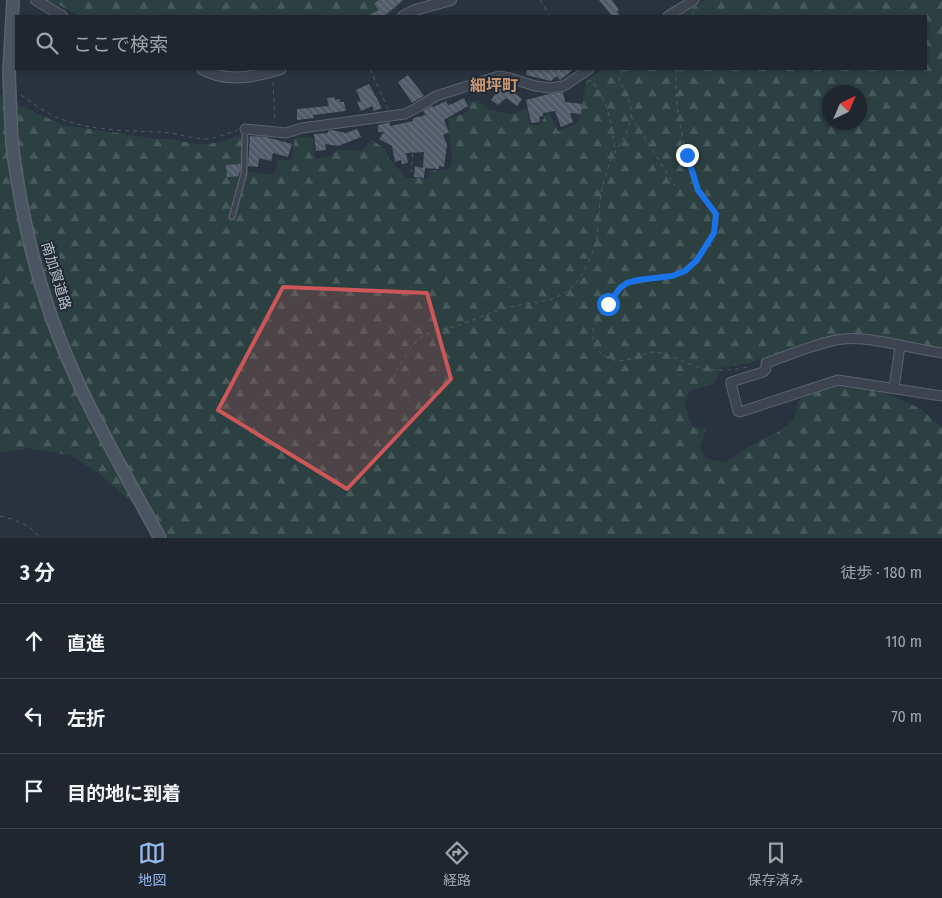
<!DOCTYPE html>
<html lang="ja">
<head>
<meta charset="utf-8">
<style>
	:root { --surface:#1f262f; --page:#272e37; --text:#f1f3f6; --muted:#a1a5aa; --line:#3c434b; --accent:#9be }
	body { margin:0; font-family:"Fira Sans Condensed","Noto Sans JP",sans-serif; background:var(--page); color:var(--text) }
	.compass { position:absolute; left:822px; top:85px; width:45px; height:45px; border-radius:50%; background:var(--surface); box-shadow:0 1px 4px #0004; rotate:44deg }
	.stop { position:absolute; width:15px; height:15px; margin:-11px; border:4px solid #1a73e8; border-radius:50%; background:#fff }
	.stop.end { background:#1a73e8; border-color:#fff; box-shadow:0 1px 5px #0008 }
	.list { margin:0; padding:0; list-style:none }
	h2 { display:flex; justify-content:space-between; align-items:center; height:65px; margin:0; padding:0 20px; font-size:21px }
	h2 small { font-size:16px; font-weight:400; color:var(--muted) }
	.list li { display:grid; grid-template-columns:32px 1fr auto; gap:15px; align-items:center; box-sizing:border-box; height:75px; padding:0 20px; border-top:1px solid var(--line) }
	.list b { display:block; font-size:19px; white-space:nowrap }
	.list em { font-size:16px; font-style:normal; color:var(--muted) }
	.icon { flex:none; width:28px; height:28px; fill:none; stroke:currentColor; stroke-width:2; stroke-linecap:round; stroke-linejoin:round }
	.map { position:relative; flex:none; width:942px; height:538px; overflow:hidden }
	.search { position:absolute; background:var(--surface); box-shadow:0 1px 4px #0004; left:15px; right:15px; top:15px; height:55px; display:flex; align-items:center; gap:12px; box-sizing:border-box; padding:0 18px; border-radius:0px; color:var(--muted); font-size:19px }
	.sheet { height:290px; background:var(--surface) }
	nav { display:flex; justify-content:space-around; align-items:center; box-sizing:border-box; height:70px; border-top:1px solid var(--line); background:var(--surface); font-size:14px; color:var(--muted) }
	nav a { display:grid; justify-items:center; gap:2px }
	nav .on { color:var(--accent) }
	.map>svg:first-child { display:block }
</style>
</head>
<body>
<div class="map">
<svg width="942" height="538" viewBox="0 0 942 538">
	<defs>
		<pattern id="forest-firs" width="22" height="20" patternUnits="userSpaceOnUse" patternTransform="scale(1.25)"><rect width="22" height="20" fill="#2c4041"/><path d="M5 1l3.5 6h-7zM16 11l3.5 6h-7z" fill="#485a5b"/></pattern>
		<pattern id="building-back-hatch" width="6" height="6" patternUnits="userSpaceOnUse" patternTransform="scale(1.25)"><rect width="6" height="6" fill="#525b69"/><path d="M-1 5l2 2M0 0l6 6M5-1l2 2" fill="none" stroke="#69717d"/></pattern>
	</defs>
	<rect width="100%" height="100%" fill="#29323f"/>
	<!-- forest -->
	<g fill="url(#forest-firs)" fill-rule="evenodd">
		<path d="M 49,0 L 405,0 L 387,16 L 80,16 Z"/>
		<path d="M 705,0 L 942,0 L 942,350 L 900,341 L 843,333 L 749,363 L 721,368 L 714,384 L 690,391 L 684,403 L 693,427 L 707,428 L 700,447 L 706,459 L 725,462 L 755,443 L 778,432 L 794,420 L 799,400 L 812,394 L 839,385 L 881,391 L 921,409 L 942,428 L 942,538 L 160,538 L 134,504 L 101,475 L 72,456 L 28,448 L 0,453 L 0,94 L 10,96 L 17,104 L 63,125 L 157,139 C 173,138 183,142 198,144 C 212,145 224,141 237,136 L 241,138 L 245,171 L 274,175 L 278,160 L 291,160 L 295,138 L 313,138 L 315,159 L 329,156 L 337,150 L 362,151 L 372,140 L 385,149 L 389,159 L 407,178 L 428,178 L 429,171 L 449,169 L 452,158 L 448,119 L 468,112 L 469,102 L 478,100 L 489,110 L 499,112 L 515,114 L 526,108 L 530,125 L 540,125 L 548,111 L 558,131 L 578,123 L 587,80 L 603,69 L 926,69 L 926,16 L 680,16 ZM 830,92 L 860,92 L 860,122 L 830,122 Z"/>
	</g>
	<!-- building -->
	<g fill="url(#building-back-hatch)">
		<path d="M 379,0 L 403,0 L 384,16 L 367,16 L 379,10 L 374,4 Z"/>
		<path d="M 599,0 L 612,0 L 619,10 L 617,11 L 620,16 L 612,16 Z"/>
		<path d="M 527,69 L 574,69 L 560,80 L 557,76 L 551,81 L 526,75 Z"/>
		<path d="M 408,75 L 424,96 L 412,103 L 398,82 Z"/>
		<path d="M 369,84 L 382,108 L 374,111 L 372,106 L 361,111 L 357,102 L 361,101 L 356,90 Z"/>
		<path d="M 502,85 L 506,89 L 509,85 L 518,92 L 516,94 L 522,99 L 517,106 L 506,98 L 498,105 L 491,100 Z"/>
		<path d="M 563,92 L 565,102 L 582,104 L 581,114 L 570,113 L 573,122 L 561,127 L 555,111 L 543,113 L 543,116 L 539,117 L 540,122 L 531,123 L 526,100 L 549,94 Z"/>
		<path d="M 335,97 L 335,100 L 339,99 L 340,102 L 344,102 L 346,111 L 313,115 L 314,118 L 297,120 L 297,109 L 329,106 L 327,98 Z"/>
		<path d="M 464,98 L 468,106 L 444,120 L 449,132 L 443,135 L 447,144 L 444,167 L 439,166 L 439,169 L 425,168 L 424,178 L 414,177 L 415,166 L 423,168 L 424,152 L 406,153 L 408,163 L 402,164 L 401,160 L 395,162 L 392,146 L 379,139 L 384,132 L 378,132 L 378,125 L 390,122 L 390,126 L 413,121 L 413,118 L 426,115 L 423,111 L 432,106 L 433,107 L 446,101 L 448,105 L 452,104 Z"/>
		<path d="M 357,129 L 361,137 L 338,146 L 325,144 L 326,150 L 316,151 L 314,134 L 328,133 L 328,131 L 331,130 L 346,133 Z"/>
		<path d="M 250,136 L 266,137 L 292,144 L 288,157 L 273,153 L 271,161 L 259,158 L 258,167 L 248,166 Z"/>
		<path d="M 240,164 L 239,176 L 227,177 L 226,165 Z"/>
	</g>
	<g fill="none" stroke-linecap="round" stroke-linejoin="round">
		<!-- service casing -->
		<g stroke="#5a626c" stroke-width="7">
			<path id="service" d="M 232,217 L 244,173 L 245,129"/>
		</g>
		<!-- minor casing -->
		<g stroke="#5a626c" stroke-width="11">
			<g id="minor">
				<path d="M 668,16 L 694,0"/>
				<path d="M 245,129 L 286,133 L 302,128 L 405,114 L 420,106 L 436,96 L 499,76 L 510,78 L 535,86 L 550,88 L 564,86 L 589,69"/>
				<path d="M 942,353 C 913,349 870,336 843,339 C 821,341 787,356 766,363 L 766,369 L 763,372 L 731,382 L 731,384 L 738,411 L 740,412 L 838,380 L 942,396"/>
				<path d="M 894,388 L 900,346"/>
			</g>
		</g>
		<!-- tertiary casing -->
		<g stroke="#5a626c" stroke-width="12">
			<g id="tertiary">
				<path d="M 36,0 L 62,16"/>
				<path d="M 403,16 L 415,10 L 451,0"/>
				<path d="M 202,69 C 226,83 255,77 281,69"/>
			</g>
		</g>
		<!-- secondary casing -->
		<g stroke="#5a626c" stroke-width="14">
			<path id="secondary" d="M 12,144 C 19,199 30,254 48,307 C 75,388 119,463 160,538"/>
		</g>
		<!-- path -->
		<g stroke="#4b5c5f" stroke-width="1" stroke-dasharray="4 4" stroke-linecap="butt">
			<path d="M 540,0 L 550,16"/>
			<path d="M 692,16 L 695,10"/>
			<path d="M 370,69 L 388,109"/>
			<path d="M 676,69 C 674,106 682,141 694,176 C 695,181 696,186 699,190 C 707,205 719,212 715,230 C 713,239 707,246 702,253 C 676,289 659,270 628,283 C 619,287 613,297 607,304 C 602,312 595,321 593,331 C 590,350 609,364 627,360 C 637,358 646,351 656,352 C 669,354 680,361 692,365 C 709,372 730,371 748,367"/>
			<path d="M 587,81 L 592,81 C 609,101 612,126 615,152"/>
			<path d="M 273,82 L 275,123"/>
			<path d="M 21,95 C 34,104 48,115 64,120 C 93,131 132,131 162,132 C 176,133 190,138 204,139 C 216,139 225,133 237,131"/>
			<path d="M 631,116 L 675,186"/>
			<path d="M 407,122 L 413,150 L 411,172"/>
			<path d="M 393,378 C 399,366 407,350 418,340 C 427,331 445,329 457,326 C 473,321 487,313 503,309 C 532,300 563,306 581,276 C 588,264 596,248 597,234 C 600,214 598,198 605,178 C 607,172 608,165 611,160 C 618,144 634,128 631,108 C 629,97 623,89 619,80 L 622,69"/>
			<path d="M 0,516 C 17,520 29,524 40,538"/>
		</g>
		<!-- service -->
		<use href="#service" stroke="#3d444f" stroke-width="4.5"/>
		<!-- minor -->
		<use href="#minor" stroke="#3d444f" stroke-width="9"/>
		<!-- tertiary -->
		<use href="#tertiary" stroke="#3d444f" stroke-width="10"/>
		<!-- secondary -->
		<use href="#secondary" stroke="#4b5461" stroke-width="11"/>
		<!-- secondary-bridge casing -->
		<g stroke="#5a626c" stroke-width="14" stroke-linecap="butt">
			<path id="secondary-bridge" d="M 12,144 L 9,73 L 13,0"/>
		</g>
		<!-- secondary-bridge -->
		<use href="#secondary-bridge" stroke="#4b5461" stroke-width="11"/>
	</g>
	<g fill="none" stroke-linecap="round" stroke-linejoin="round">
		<!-- route -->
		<path stroke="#1a73e8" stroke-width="6" d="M 608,304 L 620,288 L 627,283 L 638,280 L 672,276 L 685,271 L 697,260 L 714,233 L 716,214 L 698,190 L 687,155"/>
	</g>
	<!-- marked area -->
	<path fill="#cd5658" fill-opacity="0.2" stroke="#cd5658" stroke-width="4" stroke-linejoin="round" d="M 283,287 L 427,293 L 451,379 L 347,489 L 218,410 Z"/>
	<g text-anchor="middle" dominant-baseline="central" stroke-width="4" stroke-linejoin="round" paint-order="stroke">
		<!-- street labels -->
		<g font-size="14" fill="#b9c0c9" stroke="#212934">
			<text transform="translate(56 276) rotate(73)">南加賀道路</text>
		</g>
		<!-- quarter labels -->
		<g font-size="16" font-weight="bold" fill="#cb9872" stroke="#212934">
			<text x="494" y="85">細坪町</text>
		</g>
	</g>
</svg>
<svg class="compass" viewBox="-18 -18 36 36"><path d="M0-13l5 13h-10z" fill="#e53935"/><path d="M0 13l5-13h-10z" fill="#a1a5aa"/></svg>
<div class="stop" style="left:608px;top:304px"></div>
<div class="stop end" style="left:687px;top:155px"></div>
<div class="search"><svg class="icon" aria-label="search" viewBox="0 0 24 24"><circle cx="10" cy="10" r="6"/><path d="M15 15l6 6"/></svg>ここで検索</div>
</div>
<section class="sheet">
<h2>3 分<small>徒歩 · 180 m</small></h2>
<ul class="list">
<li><svg class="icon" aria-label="ahead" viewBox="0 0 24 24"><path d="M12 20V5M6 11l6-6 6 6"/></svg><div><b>直進</b></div><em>110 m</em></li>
<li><svg class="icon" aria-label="left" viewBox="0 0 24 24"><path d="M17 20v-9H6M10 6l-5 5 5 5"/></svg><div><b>左折</b></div><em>70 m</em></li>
<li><svg class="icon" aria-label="arrive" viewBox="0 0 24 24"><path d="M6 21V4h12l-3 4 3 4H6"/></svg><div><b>目的地に到着</b></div></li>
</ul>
</section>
<nav>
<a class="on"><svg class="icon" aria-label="map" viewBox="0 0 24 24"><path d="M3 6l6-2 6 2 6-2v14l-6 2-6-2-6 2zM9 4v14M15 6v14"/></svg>地図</a>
<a><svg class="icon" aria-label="directions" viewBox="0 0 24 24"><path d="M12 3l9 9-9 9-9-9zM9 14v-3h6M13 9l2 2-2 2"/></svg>経路</a>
<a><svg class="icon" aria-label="saved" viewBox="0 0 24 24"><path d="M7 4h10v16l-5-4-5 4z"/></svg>保存済み</a>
</nav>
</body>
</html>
